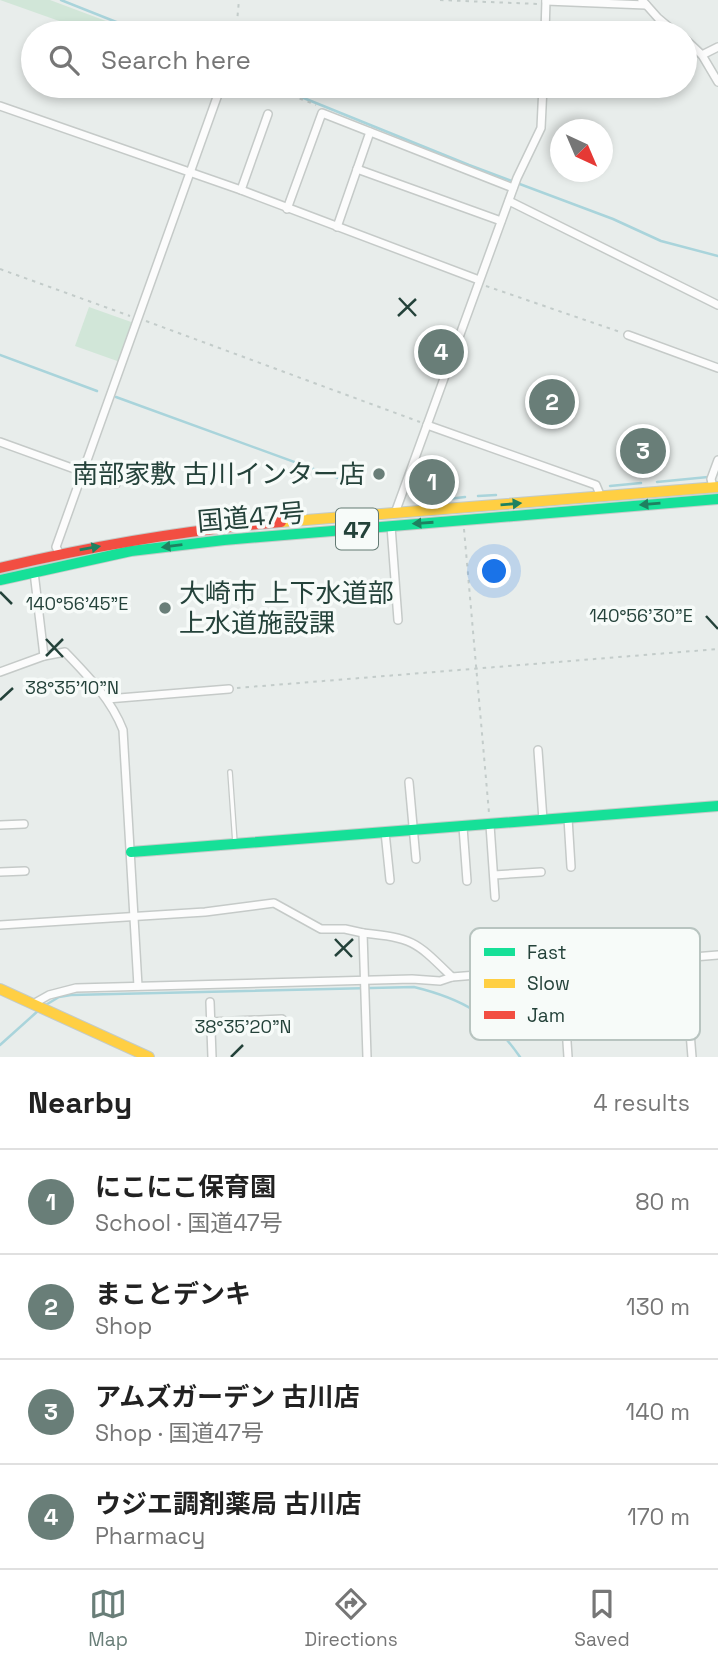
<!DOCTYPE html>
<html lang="en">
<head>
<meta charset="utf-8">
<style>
	:root { --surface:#fff; --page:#f2f2f2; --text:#222; --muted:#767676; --line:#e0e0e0; --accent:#697e78 }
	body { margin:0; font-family:"Space Grotesk","Noto Sans JP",sans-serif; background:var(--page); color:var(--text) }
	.compass { position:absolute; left:550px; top:119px; width:63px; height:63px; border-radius:50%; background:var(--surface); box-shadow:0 4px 10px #0003; rotate:136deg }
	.you { position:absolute; left:495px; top:572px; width:24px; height:24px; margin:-18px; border:5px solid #fff; border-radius:50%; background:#1a73e8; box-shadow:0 0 0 10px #1a73e833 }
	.badge { display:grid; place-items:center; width:46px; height:46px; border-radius:50%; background:var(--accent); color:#fff; font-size:23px; font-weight:700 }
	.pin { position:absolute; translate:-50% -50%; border:4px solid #fff; box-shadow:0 2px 7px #0006 }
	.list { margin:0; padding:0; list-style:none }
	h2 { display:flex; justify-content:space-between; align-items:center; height:91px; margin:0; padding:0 28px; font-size:30px }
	h2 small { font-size:23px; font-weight:400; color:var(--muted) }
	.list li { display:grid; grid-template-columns:46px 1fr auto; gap:21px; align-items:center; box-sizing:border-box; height:105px; padding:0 28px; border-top:2px solid var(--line) }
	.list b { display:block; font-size:26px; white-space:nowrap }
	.list p { margin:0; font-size:23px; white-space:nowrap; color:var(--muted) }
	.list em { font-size:23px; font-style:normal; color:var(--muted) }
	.icon { flex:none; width:38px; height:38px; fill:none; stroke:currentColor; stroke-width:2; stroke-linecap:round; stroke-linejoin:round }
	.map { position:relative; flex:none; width:718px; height:1057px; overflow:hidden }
	.search { position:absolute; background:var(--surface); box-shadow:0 4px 10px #0003; left:21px; right:21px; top:21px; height:77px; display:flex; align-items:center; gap:18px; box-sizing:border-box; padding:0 24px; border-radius:38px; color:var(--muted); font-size:26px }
	.sheet { height:511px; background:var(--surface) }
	nav { display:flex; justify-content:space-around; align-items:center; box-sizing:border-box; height:98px; border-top:2px solid var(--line); background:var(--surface); font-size:19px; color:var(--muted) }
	nav a { display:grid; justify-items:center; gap:4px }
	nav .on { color:var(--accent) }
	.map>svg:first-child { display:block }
</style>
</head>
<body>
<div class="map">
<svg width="718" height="1057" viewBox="0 0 718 1057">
	<rect width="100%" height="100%" fill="#e8edeb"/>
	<!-- green -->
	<g fill="#d1e6d8">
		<path d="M 0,0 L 50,0 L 138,33 L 93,33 Z"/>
		<path d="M 89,307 L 134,323 L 120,362 L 75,346 Z"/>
	</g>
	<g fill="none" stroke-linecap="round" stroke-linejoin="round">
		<!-- stream -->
		<g stroke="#a9d4db" stroke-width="2.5">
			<path d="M 61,0 L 144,33"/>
			<path d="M 274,86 L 469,165 L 613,219 L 661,241 L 718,256"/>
			<path d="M 0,355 L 97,391"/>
			<path d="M 116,397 L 352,483"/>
			<path d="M 657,482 L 708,477"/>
			<path d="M 610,486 L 641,483"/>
			<path d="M 478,496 L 496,495"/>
			<path d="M 448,499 L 465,497"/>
			<path d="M 424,500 L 434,500"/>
			<path d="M 44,1006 L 59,997 L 71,995 L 414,987 C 463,999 491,1015 520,1057"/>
			<path d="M 0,1045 L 39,1010"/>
		</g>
		<!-- lane casing -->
		<g stroke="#c5cac8" stroke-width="6">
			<path id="lane" d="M 230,772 L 235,843"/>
		</g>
		<!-- street casing -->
		<g stroke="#c5cac8" stroke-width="10">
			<g id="street">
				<path d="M 642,0 L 658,18 L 676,33"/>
				<path d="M 546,1 L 646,5"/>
				<path d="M 545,33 L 546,0"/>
				<path d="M 685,39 L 702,55 L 718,82"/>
				<path d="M 702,55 L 718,47"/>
				<path d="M 0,106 L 241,190 L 479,280"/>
				<path d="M 357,169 L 501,221"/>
				<path d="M 241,190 L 268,114"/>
				<path d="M 509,201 L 718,305"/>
				<path d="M 287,209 L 322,113 L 513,188"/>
				<path d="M 337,227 L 370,132"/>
				<path d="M 628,335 L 718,368"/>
				<path d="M 427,425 L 596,485 L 601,497"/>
				<path d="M 0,442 L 116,484"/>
				<path d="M 713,487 L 711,479 L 718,460"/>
				<path d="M 395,513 L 517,178 L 541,128 L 543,86"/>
				<path d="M 391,526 L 398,620"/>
				<path d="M 60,554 L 56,547 L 221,86"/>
				<path d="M 34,572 L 44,656"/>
				<path d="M 0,672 L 44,656 L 65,652 C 88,676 111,699 123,730 L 138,986"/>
				<path d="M 107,699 L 229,689"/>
				<path d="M 538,750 L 543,820"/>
				<path d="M 409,782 L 416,859"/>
				<path d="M 568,818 L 571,867"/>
				<path d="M 0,825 L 24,824"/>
				<path d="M 490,825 L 495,897"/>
				<path d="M 463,827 L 467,881"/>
				<path d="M 385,832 L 390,880"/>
				<path d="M 0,872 L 25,871"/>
				<path d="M 494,875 L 541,872"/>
				<path d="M 0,925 L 205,912 L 274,903 L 321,929 L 345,929 L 363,933 L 367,1057"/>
				<path d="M 363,933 C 414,938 416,942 452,977 L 718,955"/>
				<path d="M 684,958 L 692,1057"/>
				<path d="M 562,967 L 568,1057"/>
				<path d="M 210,1002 L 212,1057"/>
				<path d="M 33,1004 L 49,995 L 76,988 L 412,979 L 440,981 L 452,977"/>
				<path d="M 565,1019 L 688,1008"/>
				<path d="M 210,1022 L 282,1019"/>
			</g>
		</g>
		<!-- fast casing -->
		<g stroke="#c3cbc8" stroke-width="12">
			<g id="fast">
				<path d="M 0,580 L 131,551 L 224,540 L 718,499"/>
				<path d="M 131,852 L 718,806"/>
			</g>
		</g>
		<!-- slow casing -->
		<g stroke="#c3cbc8" stroke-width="12">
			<g id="slow">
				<path d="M 281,522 L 718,487"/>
				<path d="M 0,989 L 149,1057"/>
			</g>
		</g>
		<!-- jam casing -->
		<g stroke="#c3cbc8" stroke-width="12">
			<path id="jam" d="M 0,568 C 93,546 186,530 281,522"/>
		</g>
		<!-- path -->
		<g stroke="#c3ccca" stroke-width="2" stroke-dasharray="3.5 5" stroke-linecap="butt">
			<path d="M 440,0 L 538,4"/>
			<path d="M 236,33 L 239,0"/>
			<path d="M 268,86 L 316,105"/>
			<path d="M 0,269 L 130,316"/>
			<path d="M 486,286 L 620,332"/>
			<path d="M 146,321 L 420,422"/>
			<path d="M 464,529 L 489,813"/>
			<path d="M 237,688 L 718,649"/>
		</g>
		<!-- lane -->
		<use href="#lane" stroke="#fcfcfc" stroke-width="3.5"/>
		<!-- street -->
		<use href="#street" stroke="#fcfcfc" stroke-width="7"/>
		<!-- fast -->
		<use href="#fast" stroke="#16e098" stroke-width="10"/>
		<!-- slow -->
		<use href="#slow" stroke="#ffcf43" stroke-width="10"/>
		<!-- jam -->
		<use href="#jam" stroke="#f24e42" stroke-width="10"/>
	</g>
	<!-- one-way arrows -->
	<defs><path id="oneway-solid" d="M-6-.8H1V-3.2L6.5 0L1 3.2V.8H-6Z" transform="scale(1.75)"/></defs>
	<g fill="#1e8160">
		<use href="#oneway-solid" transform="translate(511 504) rotate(-5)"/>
		<use href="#oneway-solid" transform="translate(650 504) rotate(175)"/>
		<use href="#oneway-solid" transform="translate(423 523) rotate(176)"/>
		<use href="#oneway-solid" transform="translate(172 546) rotate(173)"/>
		<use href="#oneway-solid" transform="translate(90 548) rotate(-10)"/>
	</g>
	<!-- ticks -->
	<path fill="none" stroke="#24423a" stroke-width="2.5" d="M 399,298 L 416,316M 398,316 L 416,299M 0,592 L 12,604M 706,616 L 718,629M 46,639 L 63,657M 46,656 L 63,639M 0,700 L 13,688M 335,939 L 352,957M 335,956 L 353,939M 231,1057 L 243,1045"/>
	<!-- markers -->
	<g fill="#697e78" stroke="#f7fbf9" stroke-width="2.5">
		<circle cx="379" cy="474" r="7"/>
		<circle cx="165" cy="608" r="7"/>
	</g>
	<g text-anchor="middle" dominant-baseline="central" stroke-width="7" stroke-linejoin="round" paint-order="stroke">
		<!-- shield labels -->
		<rect fill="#f7fbf9" stroke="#637a73" stroke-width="2" x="336" y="508.5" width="42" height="41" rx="5"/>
		<g font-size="24" font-weight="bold" fill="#24423a">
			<text x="357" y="529">47</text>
		</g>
		<!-- poi labels -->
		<g font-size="26" fill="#24423a" stroke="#f7fbf9" text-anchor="end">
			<text x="365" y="474">南部家敷 古川インター店</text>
			<text x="179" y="593" text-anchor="start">大崎市 上下水道部<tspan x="179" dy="30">上水道施設課</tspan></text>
		</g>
		<!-- street labels -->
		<g font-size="26" fill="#24423a" stroke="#f7fbf9">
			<text transform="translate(251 517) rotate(-5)">国道47号</text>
		</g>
	</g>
	<!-- legend -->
	<rect x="470" y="928" width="230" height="112" rx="10" fill="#f7fbf9" stroke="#b8c4c0" stroke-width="2"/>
	<rect x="484" y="948" width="31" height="8" fill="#16e098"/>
	<rect x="484" y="979" width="31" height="9" fill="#ffcf43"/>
	<rect x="484" y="1011" width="31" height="8" fill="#f24e42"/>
	<g font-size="19" fill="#24423a">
		<text x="527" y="959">Fast</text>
		<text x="527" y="990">Slow</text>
		<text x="527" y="1022">Jam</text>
	</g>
	<g font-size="18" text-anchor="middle" fill="#24423a" stroke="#f7fbf9" stroke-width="7" stroke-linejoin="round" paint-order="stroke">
		<text x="77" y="610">140°56'45"E</text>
		<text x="641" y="622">140°56'30"E</text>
		<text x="72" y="694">38°35'10"N</text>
		<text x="243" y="1033">38°35'20"N</text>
	</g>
</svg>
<svg class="compass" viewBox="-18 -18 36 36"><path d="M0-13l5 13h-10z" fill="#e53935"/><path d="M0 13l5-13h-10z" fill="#767676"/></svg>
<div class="you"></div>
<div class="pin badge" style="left:432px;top:482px">1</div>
<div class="pin badge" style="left:552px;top:402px">2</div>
<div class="pin badge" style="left:643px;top:451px">3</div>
<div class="pin badge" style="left:441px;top:352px">4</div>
<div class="search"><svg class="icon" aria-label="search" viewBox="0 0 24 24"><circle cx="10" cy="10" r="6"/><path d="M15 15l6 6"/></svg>Search here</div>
</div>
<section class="sheet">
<h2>Nearby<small>4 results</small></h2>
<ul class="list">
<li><span class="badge">1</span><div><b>にこにこ保育園</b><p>School · 国道47号</p></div><em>80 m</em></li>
<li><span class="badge">2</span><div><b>まことデンキ</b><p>Shop</p></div><em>130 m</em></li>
<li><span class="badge">3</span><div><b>アムズガーデン 古川店</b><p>Shop · 国道47号</p></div><em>140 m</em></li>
<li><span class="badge">4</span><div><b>ウジエ調剤薬局 古川店</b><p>Pharmacy</p></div><em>170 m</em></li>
</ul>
</section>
<nav>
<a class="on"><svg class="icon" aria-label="map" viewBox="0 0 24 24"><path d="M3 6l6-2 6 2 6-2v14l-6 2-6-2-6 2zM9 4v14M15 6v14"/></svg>Map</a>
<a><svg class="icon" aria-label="directions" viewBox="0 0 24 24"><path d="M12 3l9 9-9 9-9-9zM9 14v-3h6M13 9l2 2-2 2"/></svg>Directions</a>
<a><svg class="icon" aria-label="saved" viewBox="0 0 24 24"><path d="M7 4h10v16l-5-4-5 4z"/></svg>Saved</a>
</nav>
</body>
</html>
